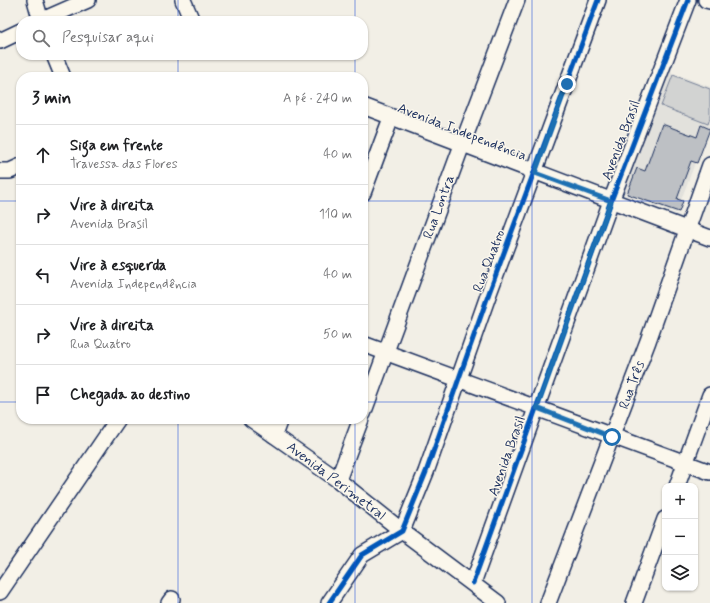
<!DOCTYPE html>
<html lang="pt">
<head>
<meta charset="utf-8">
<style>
	:root { --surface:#fff; --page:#f6f6f6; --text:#202124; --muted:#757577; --line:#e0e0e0 }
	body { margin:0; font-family:Mynerve,sans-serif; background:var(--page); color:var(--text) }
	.controls { position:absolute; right:12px; bottom:12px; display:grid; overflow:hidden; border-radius:8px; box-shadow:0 1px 3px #0004 }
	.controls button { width:36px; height:36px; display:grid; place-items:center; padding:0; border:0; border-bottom:1px solid var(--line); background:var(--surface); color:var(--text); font:20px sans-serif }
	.stop { position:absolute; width:12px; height:12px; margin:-9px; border:3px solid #1f6fb2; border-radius:50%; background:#fff }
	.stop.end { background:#1f6fb2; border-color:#fff; box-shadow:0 1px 4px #0008 }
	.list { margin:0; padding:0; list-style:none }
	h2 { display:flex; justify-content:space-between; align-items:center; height:52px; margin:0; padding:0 16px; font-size:17px }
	h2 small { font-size:13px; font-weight:400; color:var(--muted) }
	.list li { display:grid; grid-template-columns:26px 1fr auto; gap:12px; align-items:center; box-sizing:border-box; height:60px; padding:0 16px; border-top:1px solid var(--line) }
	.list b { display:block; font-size:15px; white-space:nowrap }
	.list p { margin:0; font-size:13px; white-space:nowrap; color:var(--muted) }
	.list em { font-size:13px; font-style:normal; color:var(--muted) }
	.icon { flex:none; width:22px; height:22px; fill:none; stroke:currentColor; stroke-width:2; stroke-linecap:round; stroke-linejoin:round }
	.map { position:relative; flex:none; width:710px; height:603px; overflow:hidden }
	.search { position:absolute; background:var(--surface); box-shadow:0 1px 3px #0004; left:16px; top:16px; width:352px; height:44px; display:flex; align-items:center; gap:10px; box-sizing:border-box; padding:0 14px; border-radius:16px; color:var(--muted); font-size:15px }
	.panel { position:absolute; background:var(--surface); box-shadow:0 1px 3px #0004; left:16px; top:72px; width:352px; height:352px; border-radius:16px }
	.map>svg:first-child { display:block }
</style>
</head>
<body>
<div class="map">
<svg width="710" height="603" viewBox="0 0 710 603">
	<rect width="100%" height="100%" fill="#f2efe6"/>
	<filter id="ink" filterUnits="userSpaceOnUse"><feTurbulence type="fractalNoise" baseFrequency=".025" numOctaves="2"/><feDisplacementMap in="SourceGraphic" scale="8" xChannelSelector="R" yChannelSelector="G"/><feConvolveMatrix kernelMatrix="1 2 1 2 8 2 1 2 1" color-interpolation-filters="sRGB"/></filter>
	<g filter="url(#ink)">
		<!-- built -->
		<path fill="#e2e1dc" d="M 670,72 L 710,87 L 710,124 L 676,213 L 624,193 Z"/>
		<!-- green -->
		<path fill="#d2d3d2" stroke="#768198" d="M 673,75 L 710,89 L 710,118 L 708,124 L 661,106 Z"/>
		<!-- building -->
		<path fill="#bdc0c4" stroke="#1b2f5e" d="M 662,124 L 697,137 L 701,125 L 710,129 L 697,163 L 691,161 L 677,199 L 683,201 L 679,212 L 627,194 L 637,168 L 645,171 Z"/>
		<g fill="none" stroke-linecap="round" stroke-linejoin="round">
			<!-- minor casing -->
			<g stroke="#1b2f5e" stroke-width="18">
				<g id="minor">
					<path d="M 35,0 L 41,21"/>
					<path d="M 183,0 L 192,21"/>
					<path d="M 706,0 L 710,1"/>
					<path d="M 40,21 L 88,0"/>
					<path d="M 0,41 L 21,31"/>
					<path d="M 54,55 L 63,77"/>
					<path d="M 363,106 L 710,238"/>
					<path d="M 0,171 L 10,171 L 21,166"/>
					<path d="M 363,193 L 391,118"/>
					<path d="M 363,344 L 710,472"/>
					<path d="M 363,414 L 462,145 L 517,0"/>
					<path d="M 251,419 L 338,480 L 402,531 L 498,603"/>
					<path d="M 274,435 L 280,419"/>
					<path d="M 338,480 L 361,419"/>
					<path d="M 677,486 L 710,395"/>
					<path d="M 473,583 L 611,201 L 688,0"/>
					<path d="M 0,592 L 118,419"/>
					<path d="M 169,603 L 172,599"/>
					<path d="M 329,603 L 362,555 L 402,531 L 426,472 L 489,293 L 598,0"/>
					<path d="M 548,603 L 648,341 L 710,165"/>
					<path d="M 634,603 L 665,519"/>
				</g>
			</g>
			<!-- minor -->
			<use href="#minor" stroke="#fbf7ec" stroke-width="15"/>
			<!-- cycleway casing -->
			<g stroke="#fbf7ec" stroke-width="8">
				<g id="cycleway">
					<path d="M 473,583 L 611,201 L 688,0"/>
					<path d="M 329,603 L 362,555 L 402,531 L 426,472 L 489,293 L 598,0"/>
				</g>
			</g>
			<!-- cycleway -->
			<use href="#cycleway" stroke="#0057b8" stroke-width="5"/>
		</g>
	</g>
	<g fill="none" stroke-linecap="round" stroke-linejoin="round" filter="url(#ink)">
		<!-- route -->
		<path stroke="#1f6fb2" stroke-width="5" d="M 567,84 L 535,173 L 611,201 L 537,408 L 612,437"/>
	</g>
	<!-- grid -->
	<path fill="none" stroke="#1d4ed8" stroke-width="1" stroke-opacity="0.55" d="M 178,0 L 178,21M 355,0 L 355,21M 532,0 L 532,603M 178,55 L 178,77M 355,55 L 355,77M 0,201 L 21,201M 363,201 L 710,201M 0,402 L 21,402M 363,402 L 710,402M 178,419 L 178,603M 355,419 L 355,603"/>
	<g text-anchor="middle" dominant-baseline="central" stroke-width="3" stroke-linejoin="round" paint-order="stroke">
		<!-- street labels -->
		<g font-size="14" fill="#1b2f5e" stroke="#fbf7ec">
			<text transform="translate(462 132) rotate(21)">Avenida Independência</text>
			<text transform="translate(621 140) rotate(-69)">Avenida Brasil</text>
			<text transform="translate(439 207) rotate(-70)">Rua Lontra</text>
			<text transform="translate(489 261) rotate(-69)">Rua Quatro</text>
			<text transform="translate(632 385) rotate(-70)">Rua Três</text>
			<text transform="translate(507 456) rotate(-70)">Avenida Brasil</text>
			<text transform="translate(336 481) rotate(37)">Avenida Perimetral</text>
		</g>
	</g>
</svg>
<div class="controls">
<button>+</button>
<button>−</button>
<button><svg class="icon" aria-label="layers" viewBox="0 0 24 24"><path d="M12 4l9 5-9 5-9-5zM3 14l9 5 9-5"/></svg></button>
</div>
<div class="stop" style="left:612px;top:437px"></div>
<div class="stop end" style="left:567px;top:84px"></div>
<div class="search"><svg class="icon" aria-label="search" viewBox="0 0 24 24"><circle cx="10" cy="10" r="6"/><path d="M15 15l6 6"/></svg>Pesquisar aqui</div>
<section class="panel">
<h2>3 min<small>A pé · 240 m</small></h2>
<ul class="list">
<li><svg class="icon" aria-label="ahead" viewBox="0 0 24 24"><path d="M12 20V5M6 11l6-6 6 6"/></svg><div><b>Siga em frente</b><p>Travessa das Flores</p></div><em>40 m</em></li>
<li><svg class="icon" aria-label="right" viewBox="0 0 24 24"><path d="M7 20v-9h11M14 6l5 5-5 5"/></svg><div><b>Vire à direita</b><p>Avenida Brasil</p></div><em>110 m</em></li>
<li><svg class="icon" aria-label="left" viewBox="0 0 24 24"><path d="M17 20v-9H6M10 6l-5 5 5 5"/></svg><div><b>Vire à esquerda</b><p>Avenida Independência</p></div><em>40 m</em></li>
<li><svg class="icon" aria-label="right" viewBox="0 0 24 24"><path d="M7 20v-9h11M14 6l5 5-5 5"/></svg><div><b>Vire à direita</b><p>Rua Quatro</p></div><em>50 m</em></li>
<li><svg class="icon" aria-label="arrive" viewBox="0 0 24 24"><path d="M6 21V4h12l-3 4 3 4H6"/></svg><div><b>Chegada ao destino</b></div></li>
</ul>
</section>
</div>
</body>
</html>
